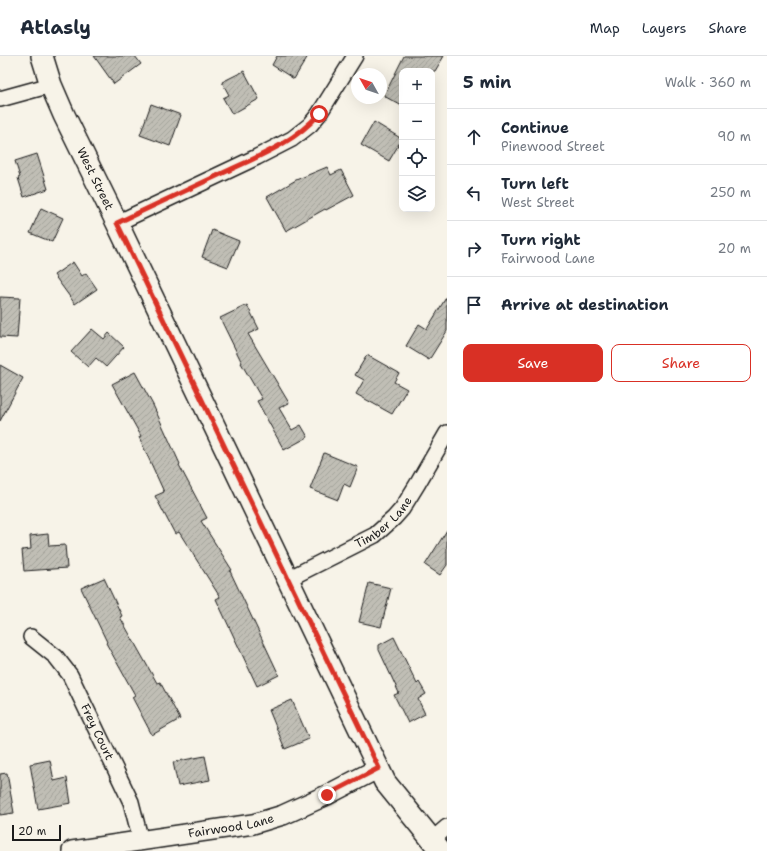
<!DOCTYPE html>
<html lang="en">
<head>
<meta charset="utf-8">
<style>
	:root { --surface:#fff; --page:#f2f2f3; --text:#1f2937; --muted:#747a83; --line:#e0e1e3; --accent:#d93025 }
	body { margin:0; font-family:"Shantell Sans",sans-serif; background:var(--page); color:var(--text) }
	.controls { position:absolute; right:12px; top:12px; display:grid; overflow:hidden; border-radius:8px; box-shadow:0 4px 16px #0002 }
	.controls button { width:36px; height:36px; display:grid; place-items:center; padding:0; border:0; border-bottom:1px solid var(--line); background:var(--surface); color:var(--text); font:20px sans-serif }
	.compass { position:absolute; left:351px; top:12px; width:36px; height:36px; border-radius:50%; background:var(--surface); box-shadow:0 4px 16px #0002; rotate:310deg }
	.scale { position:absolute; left:12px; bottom:10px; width:49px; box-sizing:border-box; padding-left:4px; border:2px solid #1c1c1c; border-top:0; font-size:11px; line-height:14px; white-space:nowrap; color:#1c1c1c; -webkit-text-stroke:3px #f7f3e8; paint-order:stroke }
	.stop { position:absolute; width:12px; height:12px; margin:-9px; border:3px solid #d93025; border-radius:50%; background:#fff }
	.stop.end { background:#d93025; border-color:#fff; box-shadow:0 1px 4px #0008 }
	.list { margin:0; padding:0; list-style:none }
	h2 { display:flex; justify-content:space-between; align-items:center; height:52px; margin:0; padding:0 16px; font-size:17px }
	h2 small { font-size:13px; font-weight:400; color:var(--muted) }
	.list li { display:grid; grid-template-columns:26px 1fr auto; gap:12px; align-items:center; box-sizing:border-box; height:56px; padding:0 16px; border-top:1px solid var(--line) }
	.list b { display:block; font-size:15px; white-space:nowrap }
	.list p { margin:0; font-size:13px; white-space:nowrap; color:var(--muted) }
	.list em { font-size:13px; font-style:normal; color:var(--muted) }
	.actions { display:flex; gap:8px; padding:12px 16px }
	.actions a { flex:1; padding:9px 0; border:1px solid var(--accent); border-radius:8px; text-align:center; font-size:14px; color:var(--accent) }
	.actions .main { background:var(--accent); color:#fff }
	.icon { flex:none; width:22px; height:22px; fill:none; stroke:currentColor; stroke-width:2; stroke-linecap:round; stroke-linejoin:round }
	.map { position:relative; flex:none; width:447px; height:795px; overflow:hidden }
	header { display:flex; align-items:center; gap:24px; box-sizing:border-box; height:56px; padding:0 20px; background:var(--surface); border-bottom:1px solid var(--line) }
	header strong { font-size:19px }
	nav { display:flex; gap:22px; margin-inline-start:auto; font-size:14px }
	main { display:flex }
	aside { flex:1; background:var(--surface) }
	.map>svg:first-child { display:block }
</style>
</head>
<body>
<header>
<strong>Atlasly</strong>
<nav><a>Map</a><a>Layers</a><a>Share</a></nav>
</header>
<main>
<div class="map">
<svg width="447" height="795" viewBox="0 0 447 795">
	<defs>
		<pattern id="building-hatch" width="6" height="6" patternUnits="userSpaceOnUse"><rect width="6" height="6" fill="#c0beb5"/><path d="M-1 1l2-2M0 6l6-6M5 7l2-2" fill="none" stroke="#a4a39b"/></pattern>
	</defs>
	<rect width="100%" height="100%" fill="#f7f3e8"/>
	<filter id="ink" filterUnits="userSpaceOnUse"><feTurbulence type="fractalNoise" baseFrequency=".025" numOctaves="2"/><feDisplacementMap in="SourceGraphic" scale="8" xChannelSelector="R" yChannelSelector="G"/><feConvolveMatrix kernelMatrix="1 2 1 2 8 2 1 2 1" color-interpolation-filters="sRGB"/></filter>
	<g filter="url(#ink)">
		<!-- building -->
		<g fill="url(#building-hatch)" stroke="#1c1c1c">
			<path d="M 94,0 L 135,0 L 141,8 L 114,28 Z"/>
			<path d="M 277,0 L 308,0 L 294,23 L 272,9 Z"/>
			<path d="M 404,0 L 444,0 L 435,15 L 402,15 L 402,50 L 384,40 Z"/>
			<path d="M 244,15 L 259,43 L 232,58 L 223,42 L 229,39 L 222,26 Z"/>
			<path d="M 151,48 L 181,59 L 170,90 L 140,79 Z"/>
			<path d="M 374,66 L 402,83 L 389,105 L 361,89 Z"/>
			<path d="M 37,98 L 48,133 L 24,141 L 18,122 L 20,121 L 15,105 Z"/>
			<path d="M 327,111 L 331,119 L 341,114 L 354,139 L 326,154 L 325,153 L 286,175 L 267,141 L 296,124 Z"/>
			<path d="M 41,152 L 63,162 L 52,186 L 30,177 Z"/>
			<path d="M 212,174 L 239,185 L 228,211 L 202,201 Z"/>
			<path d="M 73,206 L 82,220 L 86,217 L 97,233 L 75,248 L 54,219 Z"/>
			<path d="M 447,240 L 447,275 L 429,304 L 406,290 L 419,268 L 427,273 Z"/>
			<path d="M 0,241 L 20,242 L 17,282 L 0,281 Z"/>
			<path d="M 247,249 L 259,273 L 248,278 L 289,347 L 279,352 L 292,374 L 301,369 L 308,381 L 284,394 L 257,345 L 262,343 L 241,307 L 242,307 L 220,262 Z"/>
			<path d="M 92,273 L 104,283 L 109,277 L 124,291 L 106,311 L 96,302 L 88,311 L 71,296 Z"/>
			<path d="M 367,299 L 399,317 L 394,326 L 407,333 L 392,358 L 356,338 L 364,324 L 355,319 Z"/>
			<path d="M 0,309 L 23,322 L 0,365 Z"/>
			<path d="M 135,316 L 153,349 L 180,408 L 179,409 L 207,462 L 201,465 L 232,514 L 230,515 L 279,619 L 257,630 L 216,543 L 220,541 L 179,476 L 175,478 L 155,440 L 164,436 L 139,381 L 141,380 L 112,328 Z"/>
			<path d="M 324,397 L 358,411 L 350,431 L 344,428 L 338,444 L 310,433 Z"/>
			<path d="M 447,474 L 447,509 L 440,519 L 425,509 Z"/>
			<path d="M 48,478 L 49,490 L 65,489 L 67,512 L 24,515 L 22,494 L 31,493 L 30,480 Z"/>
			<path d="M 104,522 L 122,560 L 120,561 L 157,627 L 160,626 L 180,663 L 152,679 L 132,641 L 135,639 L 106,587 L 107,586 L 81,532 Z"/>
			<path d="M 369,527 L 391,532 L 381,571 L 359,566 Z"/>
			<path d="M 394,581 L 417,628 L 419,626 L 426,638 L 418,643 L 425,658 L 408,667 L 394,639 L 399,637 L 379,594 L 379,589 Z"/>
			<path d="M 292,644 L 309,683 L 285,693 L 269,654 Z"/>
			<path d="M 205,700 L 210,724 L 178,730 L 173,706 Z"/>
			<path d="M 50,704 L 54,725 L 67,722 L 71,747 L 38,753 L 30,708 Z"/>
			<path d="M 7,717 L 14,757 L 0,759 L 0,718 Z"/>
		</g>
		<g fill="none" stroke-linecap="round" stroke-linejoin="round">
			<!-- minor casing -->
			<g stroke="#1c1c1c" stroke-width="18">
				<g id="minor">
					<path d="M 0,43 L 51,29"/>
					<path d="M 117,167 L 257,101 L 292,83 L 310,69 L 319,58 L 355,0"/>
					<path id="s1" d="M 288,523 L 375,479 L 394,462 L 402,453 L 418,427 L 447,377"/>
					<path id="s2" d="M 31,581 L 56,601 L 70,619 L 131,746 L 141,785"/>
					<path d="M 432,784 L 447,771"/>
				</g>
			</g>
			<!-- tertiary casing -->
			<g stroke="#1c1c1c" stroke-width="22">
				<g id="tertiary">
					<path id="s3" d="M 72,795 L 253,768 L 283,759 L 327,739 L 379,712"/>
				</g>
			</g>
			<!-- secondary casing -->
			<g stroke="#1c1c1c" stroke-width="24">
				<g id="secondary">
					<path id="s4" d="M 42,0 L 51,29 L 64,59 L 117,167 L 385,726 L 441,795"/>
				</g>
			</g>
			<!-- minor -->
			<use href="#minor" stroke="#f7f3e8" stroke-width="15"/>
			<!-- tertiary -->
			<use href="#tertiary" stroke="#f7f3e8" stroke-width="19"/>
			<!-- secondary -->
			<use href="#secondary" stroke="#f7f3e8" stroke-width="21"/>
		</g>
	</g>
	<g fill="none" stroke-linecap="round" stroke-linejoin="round" filter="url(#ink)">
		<!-- route -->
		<path stroke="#d93025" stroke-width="5" d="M 319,58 C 294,87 257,101 223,117 C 187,134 152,150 117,167 L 379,712 L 327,739"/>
	</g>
	<g text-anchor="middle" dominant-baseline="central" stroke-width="4" stroke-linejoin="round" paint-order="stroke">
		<!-- street labels -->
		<g font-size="12" fill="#1c1c1c" stroke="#f7f3e8">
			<text stroke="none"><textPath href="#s4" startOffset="134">West Street</textPath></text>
			<text stroke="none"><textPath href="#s1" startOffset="112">Timber Lane</textPath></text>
			<text stroke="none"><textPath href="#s2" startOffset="118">Frey Court</textPath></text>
			<text stroke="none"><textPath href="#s3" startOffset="161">Fairwood Lane</textPath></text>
		</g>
	</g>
</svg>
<div class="controls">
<button>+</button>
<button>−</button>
<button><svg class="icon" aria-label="locate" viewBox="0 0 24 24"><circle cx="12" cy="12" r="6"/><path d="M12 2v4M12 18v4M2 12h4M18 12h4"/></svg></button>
<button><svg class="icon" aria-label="layers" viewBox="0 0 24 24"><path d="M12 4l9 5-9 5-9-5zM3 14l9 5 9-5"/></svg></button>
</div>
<svg class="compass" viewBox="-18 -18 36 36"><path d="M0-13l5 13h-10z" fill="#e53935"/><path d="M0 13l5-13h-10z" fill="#747a83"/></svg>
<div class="scale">20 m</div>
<div class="stop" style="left:319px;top:58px"></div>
<div class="stop end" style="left:327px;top:739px"></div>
</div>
<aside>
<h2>5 min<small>Walk · 360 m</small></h2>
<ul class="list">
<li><svg class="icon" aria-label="ahead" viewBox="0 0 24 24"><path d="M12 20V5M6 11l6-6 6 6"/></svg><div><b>Continue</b><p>Pinewood Street</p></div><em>90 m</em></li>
<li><svg class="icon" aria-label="left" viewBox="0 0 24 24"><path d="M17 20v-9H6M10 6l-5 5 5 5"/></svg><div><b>Turn left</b><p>West Street</p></div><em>250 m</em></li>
<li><svg class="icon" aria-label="right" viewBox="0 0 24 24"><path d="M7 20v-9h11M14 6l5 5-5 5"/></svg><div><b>Turn right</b><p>Fairwood Lane</p></div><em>20 m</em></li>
<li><svg class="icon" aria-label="arrive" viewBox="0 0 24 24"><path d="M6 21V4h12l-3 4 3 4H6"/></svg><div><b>Arrive at destination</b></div></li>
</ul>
<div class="actions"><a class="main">Save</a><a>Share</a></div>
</aside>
</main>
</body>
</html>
